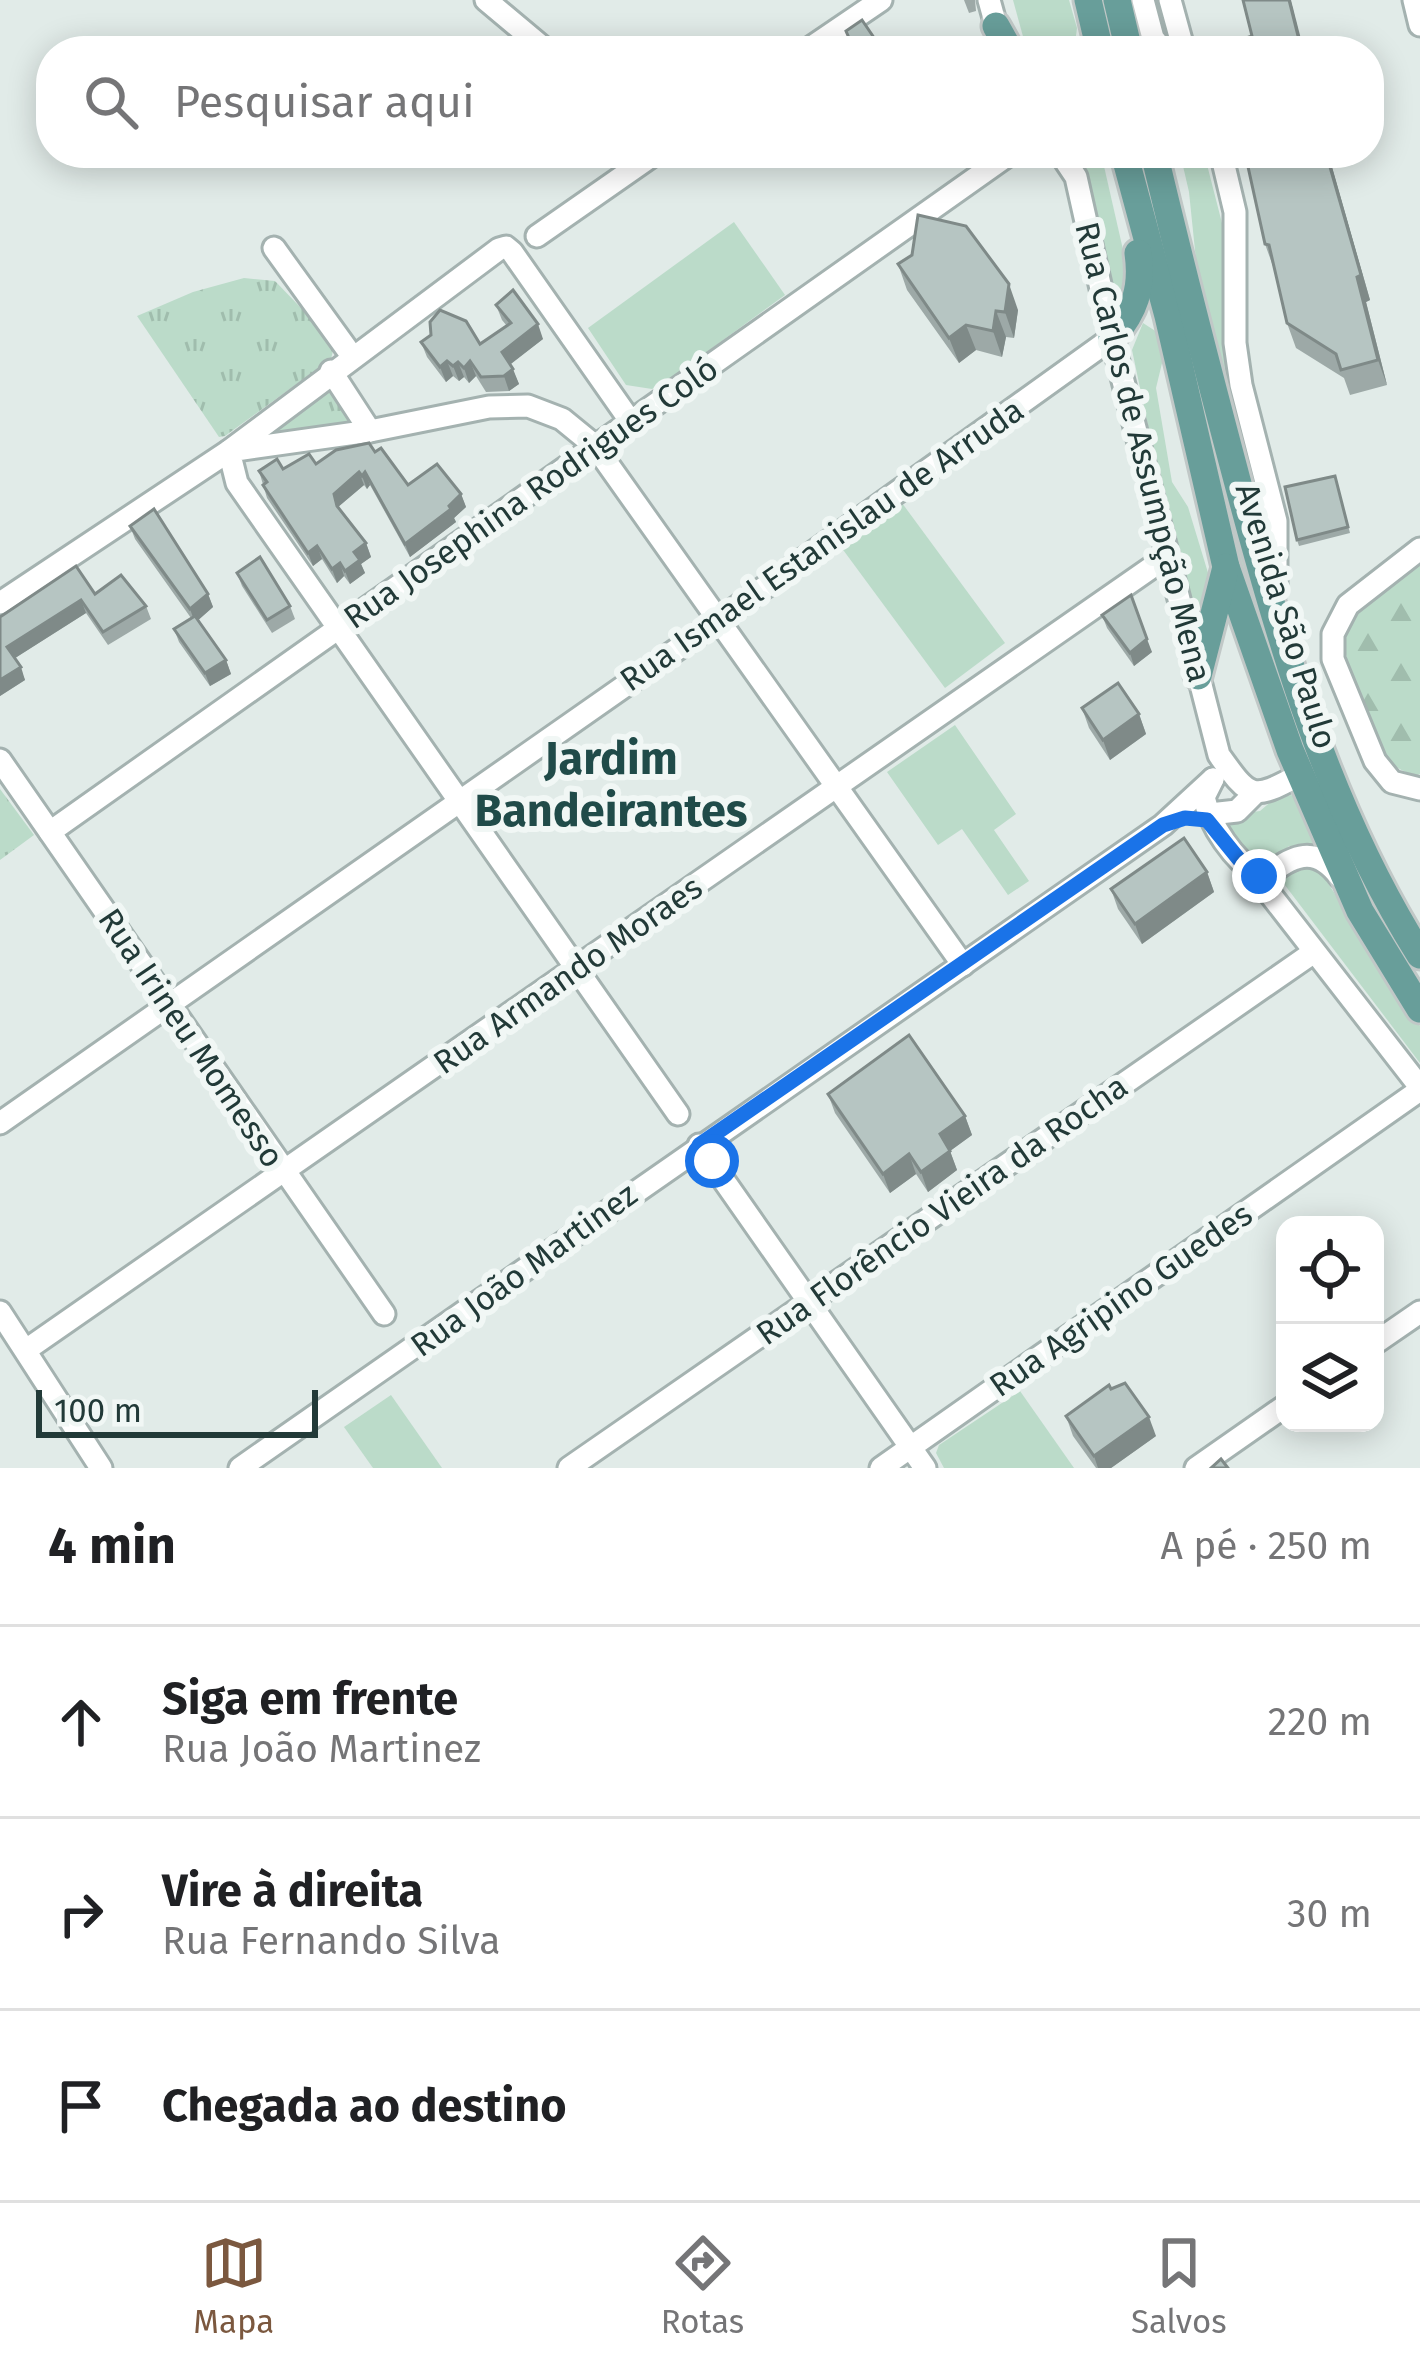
<!DOCTYPE html>
<html lang="pt">
<head>
<meta charset="utf-8">
<style>
	:root { --surface:#fff; --page:#f2f2f2; --text:#202124; --muted:#757577; --line:#e0e0e0; --accent:#7b583f }
	body { margin:0; font-family:"Fira Sans",sans-serif; background:var(--page); color:var(--text) }
	.controls { position:absolute; right:36px; bottom:36px; display:grid; overflow:hidden; border-radius:24px; box-shadow:0 6px 30px #0003 }
	.controls button { width:108px; height:108px; display:grid; place-items:center; padding:0; border:0; border-bottom:3px solid var(--line); background:var(--surface); color:var(--text); font:60px sans-serif }
	.scale { position:absolute; left:36px; bottom:30px; width:282px; box-sizing:border-box; padding-left:12px; border:6px solid #223a38; border-top:0; font-size:33px; line-height:42px; white-space:nowrap; color:#223a38; -webkit-text-stroke:9px #f1f7f5; paint-order:stroke }
	.stop { position:absolute; width:36px; height:36px; margin:-27px; border:9px solid #1a73e8; border-radius:50%; background:#fff }
	.stop.end { background:#1a73e8; border-color:#fff; box-shadow:0 3px 12px #0008 }
	.list { margin:0; padding:0; list-style:none }
	h2 { display:flex; justify-content:space-between; align-items:center; height:156px; margin:0; padding:0 48px; font-size:51px }
	h2 small { font-size:39px; font-weight:400; color:var(--muted) }
	.list li { display:grid; grid-template-columns:78px 1fr auto; gap:36px; align-items:center; box-sizing:border-box; height:192px; padding:0 48px; border-top:3px solid var(--line) }
	.list b { display:block; font-size:45px; white-space:nowrap }
	.list p { margin:0; font-size:39px; white-space:nowrap; color:var(--muted) }
	.list em { font-size:39px; font-style:normal; color:var(--muted) }
	.icon { flex:none; width:66px; height:66px; fill:none; stroke:currentColor; stroke-width:2; stroke-linecap:round; stroke-linejoin:round }
	.map { position:relative; flex:none; width:1420px; height:1468px; overflow:hidden }
	.search { position:absolute; background:var(--surface); box-shadow:0 6px 30px #0003; left:36px; right:36px; top:36px; height:132px; display:flex; align-items:center; gap:30px; box-sizing:border-box; padding:0 42px; border-radius:48px; color:var(--muted); font-size:45px }
	.sheet { height:732px; background:var(--surface) }
	nav { display:flex; justify-content:space-around; align-items:center; box-sizing:border-box; height:168px; border-top:3px solid var(--line); background:var(--surface); font-size:33px; color:var(--muted) }
	nav a { display:grid; justify-items:center; gap:6px }
	nav .on { color:var(--accent) }
	.map>svg:first-child { display:block }
</style>
</head>
<body>
<div class="map">
<svg width="1420" height="1468" viewBox="0 0 1420 1468">
	<defs>
		<pattern id="forest-firs" width="22" height="20" patternUnits="userSpaceOnUse" patternTransform="scale(3)"><rect width="22" height="20" fill="#bbdbc9"/><path d="M5 1l3.5 6h-7zM16 11l3.5 6h-7z" fill="#a0bdad"/></pattern>
		<pattern id="park-tufts" width="24" height="20" patternUnits="userSpaceOnUse" patternTransform="scale(3)"><rect width="24" height="20" fill="#bbdbc9"/><path d="M3 7l-1-3M5 7V3M7 7l1-3M15 17l-1-3M17 17v-4M19 17l1-3" fill="none" stroke="#a0bdad"/></pattern>
	</defs>
	<rect width="100%" height="100%" fill="#e1ebe8"/>
	<!-- grass -->
	<g fill="#bbdbc9">
		<path d="M 1013,0 L 1069,0 L 1077,28 L 1074,51 L 1027,51 Z"/>
		<path d="M 1072,153 L 1101,153 L 1129,276 L 1118,310 Z"/>
		<path d="M 1134,153 L 1144,153 L 1255,601 L 1305,739 L 1302,745 L 1245,604 Z"/>
		<path d="M 1180,153 L 1204,153 L 1223,227 L 1229,381 L 1269,540 L 1264,543 L 1199,289 L 1189,192 Z"/>
		<path d="M 734,222 L 785,295 L 667,381 L 652,389 L 626,385 L 588,328 Z"/>
		<path d="M 1143,323 L 1160,334 L 1163,359 L 1156,388 L 1172,482 L 1188,507 L 1209,576 L 1199,612 L 1187,610 L 1132,350 Z"/>
		<path d="M 902,503 L 1005,643 L 945,688 L 841,547 Z"/>
		<path d="M 955,725 L 1016,814 L 994,830 L 1029,881 L 1008,895 L 962,829 L 938,845 L 887,772 Z"/>
		<path d="M 1291,795 L 1298,798 L 1323,847 L 1289,846 L 1273,862 L 1258,867 L 1227,831 L 1224,816 L 1260,811 L 1274,799 Z"/>
		<path d="M 1317,866 L 1420,1026 L 1420,1063 L 1278,876 L 1286,868 Z"/>
		<path d="M 1020,1391 L 1074,1468 L 944,1468 L 936,1453 L 939,1445 Z"/>
		<path d="M 391,1395 L 442,1468 L 373,1468 L 344,1427 Z"/>
	</g>
	<!-- forest -->
	<path fill="url(#forest-firs)" d="M 1420,561 L 1420,774 L 1415,776 C 1400,770 1386,763 1378,748 C 1367,729 1340,651 1344,630 C 1350,600 1397,578 1420,561 Z"/>
	<!-- park -->
	<g fill="url(#park-tufts)">
		<path d="M 244,278 L 275,281 L 303,310 L 333,351 L 331,359 L 225,436 L 219,437 L 137,316 L 193,292 Z"/>
		<path d="M 327,376 L 362,429 L 284,440 L 272,422 Z"/>
		<path d="M 0,789 L 34,835 L 0,860 Z"/>
	</g>
	<g fill="none" stroke-linecap="round" stroke-linejoin="round">
		<!-- minor casing -->
		<g stroke="#a4b2b0" stroke-width="27">
			<g id="minor">
				<path d="M 486,0 L 547,51"/>
				<path d="M 989,0 L 1000,40"/>
				<path d="M 1143,0 L 1153,38 L 1163,51"/>
				<path d="M 1170,0 L 1184,51"/>
				<path d="M 1414,0 L 1420,25"/>
				<path d="M 806,51 L 881,0"/>
				<path d="M 1060,153 L 1076,177 L 1112,338 L 1219,755 C 1249,797 1251,802 1299,775"/>
				<path d="M 1221,153 L 1235,212 L 1235,343 L 1241,385 L 1276,521 L 1276,591"/>
				<path d="M 537,236 L 656,153"/>
				<path d="M 274,248 L 352,356"/>
				<path d="M 331,371 L 370,431"/>
				<path d="M 1420,549 L 1348,605 L 1333,634 L 1333,659 L 1375,761 L 1392,782 L 1420,789"/>
				<path d="M 0,603 L 229,451 L 499,249 L 506,247 L 512,252 L 631,422"/>
				<path d="M 0,760 L 384,1314"/>
				<path d="M 1213,779 L 1204,797 C 1210,826 1234,860 1259,876 L 1271,873"/>
				<path d="M 1210,814 L 1237,811 L 1254,794"/>
				<path d="M 50,832 L 1011,153"/>
				<path d="M 1246,868 L 1270,894 L 1420,1087"/>
				<path d="M 1271,873 C 1297,852 1318,848 1340,877"/>
				<path d="M 678,1114 L 237,483 L 229,451 L 370,431 L 489,407 L 528,406 L 562,419 L 595,446 L 963,965"/>
				<path d="M 0,1123 L 719,620 L 1112,338"/>
				<path d="M 699,1145 L 925,1468"/>
				<path d="M 0,1312 L 101,1468"/>
				<path d="M 1375,1343 L 1420,1312"/>
				<path d="M 26,1350 L 1168,556"/>
				<path d="M 240,1468 L 1163,825 L 1213,779"/>
				<path d="M 569,1468 L 1314,952"/>
				<path d="M 881,1468 L 1420,1090"/>
				<path d="M 1196,1468 L 1285,1406"/>
			</g>
		</g>
		<!-- major casing -->
		<g stroke="#c1c8c7" stroke-width="33">
			<g id="major">
				<path d="M 1088,0 L 1100,51"/>
				<path d="M 1117,0 L 1129,51"/>
				<path d="M 996,26 L 1010,51"/>
				<path d="M 1124,153 L 1168,316 L 1226,567 L 1290,750 L 1360,911 L 1420,1009"/>
				<path d="M 1154,153 C 1180,262 1208,371 1237,480 C 1280,643 1329,811 1420,955"/>
				<path d="M 1112,338 C 1135,311 1143,288 1138,253"/>
				<path d="M 1198,676 L 1226,567"/>
			</g>
		</g>
		<!-- minor -->
		<use href="#minor" stroke="#fff" stroke-width="21"/>
		<!-- major -->
		<use href="#major" stroke="#689e9a" stroke-width="27"/>
	</g>
	<!-- wall -->
	<g fill="#9da9a7">
		<path d="M 964,0 L 975,0 L 976,11 L 969,13 Z"/>
		<path d="M 1245,153 L 1328,153 L 1370,300 L 1366,302 L 1387,385 L 1350,395 L 1344,378 L 1296,348 L 1287,323 L 1274,269 L 1265,244 Z"/>
		<path d="M 898,264 L 1018,310 L 1014,338 L 1006,337 L 1002,357 L 976,350 L 959,363 L 907,290 Z"/>
		<path d="M 496,305 L 543,339 L 510,364 L 519,384 L 509,391 L 486,392 L 476,376 L 469,383 L 464,377 L 459,381 L 453,376 L 446,382 L 427,357 L 421,342 L 480,344 L 507,326 L 502,320 Z"/>
		<path d="M 375,452 L 408,485 L 461,494 L 466,507 L 454,518 L 456,522 L 410,557 L 370,485 L 367,489 L 364,485 L 338,507 L 366,543 L 371,557 L 361,564 L 365,573 L 350,584 L 344,576 L 337,583 L 322,559 L 313,566 L 267,498 L 259,471 L 316,464 Z"/>
		<path d="M 1335,476 L 1350,533 L 1299,546 L 1297,540 Z"/>
		<path d="M 130,526 L 208,594 L 213,607 L 198,620 L 226,660 L 231,674 L 210,686 L 179,642 L 174,629 L 191,618 L 135,539 Z"/>
		<path d="M 237,573 L 290,606 L 295,619 L 272,633 L 242,586 Z"/>
		<path d="M 95,594 L 146,606 L 151,619 L 108,645 L 86,613 L 15,658 L 25,680 L 0,696 L 0,617 Z"/>
		<path d="M 1102,615 L 1152,652 L 1134,666 L 1107,628 Z"/>
		<path d="M 1082,708 L 1139,714 L 1146,734 L 1110,760 L 1089,728 Z"/>
		<path d="M 1207,872 L 1214,892 L 1142,944 L 1118,909 L 1111,889 Z"/>
		<path d="M 828,1094 L 965,1116 L 972,1135 L 950,1151 L 957,1170 L 928,1192 L 916,1174 L 890,1193 L 835,1113 Z"/>
		<path d="M 1066,1416 L 1156,1436 L 1111,1468 L 1096,1468 L 1073,1436 Z"/>
	</g>
	<!-- shaded-wall -->
	<g fill="#7f8a88">
		<path d="M 1289,0 L 1291,0 L 1304,51 L 1302,51 L 1301,48 Z"/>
		<path d="M 1326,153 L 1328,153 L 1370,300 L 1366,302 L 1387,385 L 1378,360 Z"/>
		<path d="M 1009,284 L 1018,310 L 1014,338 L 1005,312 Z"/>
		<path d="M 996,311 L 1006,337 L 1002,357 L 993,331 Z"/>
		<path d="M 538,324 L 543,339 L 507,367 L 502,352 Z"/>
		<path d="M 966,325 L 976,350 L 959,363 L 949,338 Z"/>
		<path d="M 447,361 L 453,376 L 446,382 L 440,367 Z"/>
		<path d="M 470,361 L 476,376 L 469,383 L 464,368 Z"/>
		<path d="M 458,362 L 464,377 L 459,381 L 453,366 Z"/>
		<path d="M 513,369 L 519,384 L 509,391 L 504,376 Z"/>
		<path d="M 359,472 L 364,485 L 338,507 L 334,494 Z"/>
		<path d="M 365,472 L 370,485 L 367,489 L 362,476 Z"/>
		<path d="M 461,494 L 466,507 L 454,518 L 456,522 L 410,557 L 405,544 Z"/>
		<path d="M 366,543 L 371,557 L 361,564 L 365,573 L 350,584 L 345,571 L 354,552 Z"/>
		<path d="M 317,546 L 322,559 L 313,566 L 308,553 Z"/>
		<path d="M 340,563 L 344,576 L 337,583 L 332,569 Z"/>
		<path d="M 208,594 L 213,607 L 195,623 L 190,609 Z"/>
		<path d="M 81,600 L 86,613 L 12,660 L 7,647 Z"/>
		<path d="M 1147,639 L 1152,652 L 1134,666 L 1130,653 Z"/>
		<path d="M 226,660 L 231,674 L 210,686 L 205,673 Z"/>
		<path d="M 21,667 L 25,680 L 0,696 L 0,680 Z"/>
		<path d="M 1139,714 L 1146,734 L 1110,760 L 1103,740 Z"/>
		<path d="M 1207,872 L 1214,892 L 1142,944 L 1135,924 Z"/>
		<path d="M 965,1116 L 972,1135 L 950,1151 L 957,1170 L 928,1192 L 921,1172 L 940,1134 Z"/>
		<path d="M 909,1154 L 916,1174 L 890,1193 L 883,1174 Z"/>
		<path d="M 1149,1417 L 1156,1436 L 1111,1468 L 1098,1468 L 1094,1456 Z"/>
	</g>
	<!-- building -->
	<g fill="#b6c5c2" stroke="#7f8a88" stroke-width="3">
		<path d="M 1243,0 L 1289,0 L 1301,48 L 1286,51 L 1235,51 L 1234,47 L 1247,44 L 1246,38 L 1252,36 Z"/>
		<path d="M 862,20 L 883,51 L 845,51 L 849,49 L 845,43 L 849,38 L 846,31 Z"/>
		<path d="M 1245,153 L 1326,153 L 1361,275 L 1357,277 L 1378,360 L 1341,370 L 1336,354 L 1287,323 L 1269,245 L 1265,244 Z"/>
		<path d="M 918,215 L 966,226 L 1009,284 L 1005,312 L 996,311 L 993,331 L 966,325 L 949,338 L 898,264 L 912,255 Z"/>
		<path d="M 513,290 L 538,324 L 502,352 L 513,369 L 504,376 L 481,377 L 470,361 L 464,368 L 458,362 L 453,366 L 447,361 L 440,367 L 421,342 L 431,335 L 430,322 L 440,310 L 466,321 L 480,344 L 511,323 L 496,305 Z"/>
		<path d="M 369,443 L 375,452 L 381,448 L 408,485 L 437,464 L 461,494 L 449,506 L 451,509 L 405,544 L 365,472 L 362,476 L 359,472 L 334,494 L 337,506 L 366,543 L 354,552 L 360,560 L 345,571 L 340,563 L 332,569 L 317,546 L 308,553 L 263,485 L 267,482 L 259,471 L 277,459 L 283,469 L 309,454 L 316,464 L 336,450 Z"/>
		<path d="M 1335,476 L 1348,527 L 1297,540 L 1285,487 Z"/>
		<path d="M 154,509 L 208,594 L 190,609 L 130,526 Z"/>
		<path d="M 260,557 L 290,606 L 267,620 L 237,573 Z"/>
		<path d="M 76,566 L 95,594 L 121,575 L 146,606 L 103,632 L 81,600 L 7,647 L 21,667 L 0,680 L 0,617 Z"/>
		<path d="M 1131,595 L 1147,639 L 1130,653 L 1102,615 Z"/>
		<path d="M 195,616 L 226,660 L 205,673 L 174,629 Z"/>
		<path d="M 1118,683 L 1139,714 L 1103,740 L 1082,708 Z"/>
		<path d="M 1184,838 L 1207,872 L 1135,924 L 1111,889 Z"/>
		<path d="M 909,1035 L 965,1116 L 940,1134 L 950,1151 L 921,1172 L 909,1154 L 883,1174 L 828,1094 Z"/>
		<path d="M 1125,1383 L 1149,1417 L 1094,1456 L 1066,1416 L 1109,1385 L 1111,1389 Z"/>
		<path d="M 1221,1459 L 1228,1468 L 1211,1468 Z"/>
	</g>
	<g fill="none" stroke-linecap="round" stroke-linejoin="round">
		<!-- route -->
		<path stroke="#1a73e8" stroke-width="15" d="M 712,1161 L 699,1145 L 1163,825 L 1185,818 L 1207,820 L 1246,868 L 1259,876"/>
	</g>
	<g text-anchor="middle" dominant-baseline="central" stroke-width="12" stroke-linejoin="round" paint-order="stroke">
		<!-- street labels -->
		<g font-size="33" fill="#223a38" stroke="#f1f7f5">
			<text transform="translate(1143 452) rotate(76)">Rua Carlos de Assumpção Mena</text>
			<text transform="translate(531 493) rotate(-35)">Rua Josephina Rodrigues Coló</text>
			<text transform="translate(822 545) rotate(-35)">Rua Ismael Estanislau de Arruda</text>
			<text transform="translate(1286 616) rotate(73)">Avenida São Paulo</text>
			<text transform="translate(568 975) rotate(-35)">Rua Armando Moraes</text>
			<text transform="translate(191 1038) rotate(56)">Rua Irineu Momesso</text>
			<text transform="translate(942 1210) rotate(-35)">Rua Florêncio Vieira da Rocha</text>
			<text transform="translate(524 1270) rotate(-36)">Rua João Martinez</text>
			<text transform="translate(1121 1300) rotate(-35)">Rua Agripino Guedes</text>
		</g>
		<!-- district labels -->
		<g font-size="45" font-weight="bold" fill="#204b49" stroke="#f1f7f5">
			<text x="611" y="759">Jardim<tspan x="611" dy="52">Bandeirantes</tspan></text>
		</g>
	</g>
</svg>
<div class="controls">
<button><svg class="icon" aria-label="locate" viewBox="0 0 24 24"><circle cx="12" cy="12" r="6"/><path d="M12 2v4M12 18v4M2 12h4M18 12h4"/></svg></button>
<button><svg class="icon" aria-label="layers" viewBox="0 0 24 24"><path d="M12 4l9 5-9 5-9-5zM3 14l9 5 9-5"/></svg></button>
</div>
<div class="scale">100 m</div>
<div class="stop" style="left:712px;top:1161px"></div>
<div class="stop end" style="left:1259px;top:876px"></div>
<div class="search"><svg class="icon" aria-label="search" viewBox="0 0 24 24"><circle cx="10" cy="10" r="6"/><path d="M15 15l6 6"/></svg>Pesquisar aqui</div>
</div>
<section class="sheet">
<h2>4 min<small>A pé · 250 m</small></h2>
<ul class="list">
<li><svg class="icon" aria-label="ahead" viewBox="0 0 24 24"><path d="M12 20V5M6 11l6-6 6 6"/></svg><div><b>Siga em frente</b><p>Rua João Martinez</p></div><em>220 m</em></li>
<li><svg class="icon" aria-label="right" viewBox="0 0 24 24"><path d="M7 20v-9h11M14 6l5 5-5 5"/></svg><div><b>Vire à direita</b><p>Rua Fernando Silva</p></div><em>30 m</em></li>
<li><svg class="icon" aria-label="arrive" viewBox="0 0 24 24"><path d="M6 21V4h12l-3 4 3 4H6"/></svg><div><b>Chegada ao destino</b></div></li>
</ul>
</section>
<nav>
<a class="on"><svg class="icon" aria-label="map" viewBox="0 0 24 24"><path d="M3 6l6-2 6 2 6-2v14l-6 2-6-2-6 2zM9 4v14M15 6v14"/></svg>Mapa</a>
<a><svg class="icon" aria-label="directions" viewBox="0 0 24 24"><path d="M12 3l9 9-9 9-9-9zM9 14v-3h6M13 9l2 2-2 2"/></svg>Rotas</a>
<a><svg class="icon" aria-label="saved" viewBox="0 0 24 24"><path d="M7 4h10v16l-5-4-5 4z"/></svg>Salvos</a>
</nav>
</body>
</html>
